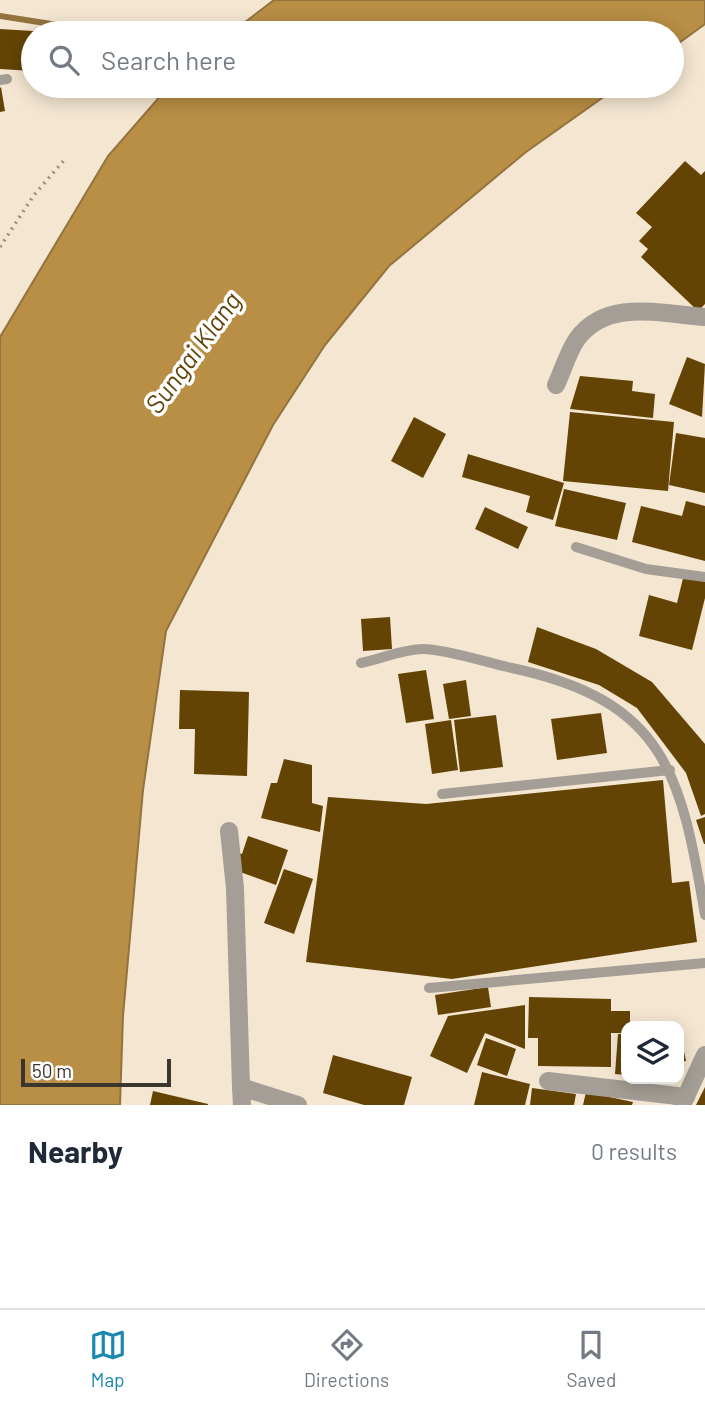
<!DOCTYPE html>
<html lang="en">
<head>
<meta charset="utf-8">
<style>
	:root { --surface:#fff; --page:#f6f6f7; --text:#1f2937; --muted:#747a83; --line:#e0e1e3; --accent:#1987ae }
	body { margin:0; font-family:Barlow,sans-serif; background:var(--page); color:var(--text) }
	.controls { position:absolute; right:21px; bottom:21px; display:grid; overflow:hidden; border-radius:14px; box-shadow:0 4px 18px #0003 }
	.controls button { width:63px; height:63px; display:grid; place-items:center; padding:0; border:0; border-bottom:2px solid var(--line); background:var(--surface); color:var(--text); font:35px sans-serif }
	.scale { position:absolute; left:21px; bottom:18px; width:150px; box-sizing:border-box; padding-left:7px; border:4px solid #3a352d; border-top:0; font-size:19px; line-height:24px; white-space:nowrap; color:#3a352d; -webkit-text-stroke:5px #fff; paint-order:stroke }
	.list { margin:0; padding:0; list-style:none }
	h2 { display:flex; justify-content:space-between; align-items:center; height:91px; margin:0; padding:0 28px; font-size:30px }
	h2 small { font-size:23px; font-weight:400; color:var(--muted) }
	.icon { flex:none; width:38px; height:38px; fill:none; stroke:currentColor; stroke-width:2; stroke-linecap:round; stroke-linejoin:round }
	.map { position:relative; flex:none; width:705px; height:1105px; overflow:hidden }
	.search { position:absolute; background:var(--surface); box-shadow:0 4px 18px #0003; left:21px; right:21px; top:21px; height:77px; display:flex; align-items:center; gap:18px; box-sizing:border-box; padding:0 24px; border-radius:38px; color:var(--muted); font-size:26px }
	.sheet { height:203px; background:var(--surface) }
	nav { display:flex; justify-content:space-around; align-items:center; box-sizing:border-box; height:98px; border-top:2px solid var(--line); background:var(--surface); font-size:19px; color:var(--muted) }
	nav a { display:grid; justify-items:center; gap:4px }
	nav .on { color:var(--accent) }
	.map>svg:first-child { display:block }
</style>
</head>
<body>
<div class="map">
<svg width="705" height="1105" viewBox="0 0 705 1105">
	<rect width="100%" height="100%" fill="#f4e6d1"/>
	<!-- water -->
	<g fill="#b98e45" stroke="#93733e" stroke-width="2">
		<path d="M 274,0 L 705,0 L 705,24 L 672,48 L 672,33 L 231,33 Z"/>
		<path d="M 169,86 L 619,86 L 526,152 L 389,266 L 325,345 L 273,425 L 166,631 L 143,790 L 123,1016 L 120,1105 L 0,1105 L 0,337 L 108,156 Z"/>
	</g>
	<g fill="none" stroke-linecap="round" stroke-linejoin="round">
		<!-- stream -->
		<path stroke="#93733e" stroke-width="6" d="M 0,16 L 109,33"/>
	</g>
	<!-- building -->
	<g fill="#634404">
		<path d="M 0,29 L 33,31 L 32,71 L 0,69 Z"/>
		<path d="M 1,87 L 5,111 L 0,112 L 0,88 Z"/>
		<path d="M 685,161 L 701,175 L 705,171 L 705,304 L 698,311 L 641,257 L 648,249 L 639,241 L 652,227 L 636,213 Z"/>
		<path d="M 687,357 L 705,364 L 702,417 L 669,404 Z"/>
		<path d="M 580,376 L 633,381 L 632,391 L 655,394 L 653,418 L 570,409 Z"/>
		<path d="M 570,412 L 674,422 L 668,491 L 563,481 Z"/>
		<path d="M 414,417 L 446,434 L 423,478 L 391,461 Z"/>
		<path d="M 676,433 L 705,438 L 705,493 L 669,485 Z"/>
		<path d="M 468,454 L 564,483 L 553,520 L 526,512 L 530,496 L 462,477 Z"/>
		<path d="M 564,489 L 626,503 L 617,540 L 555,526 Z"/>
		<path d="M 686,501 L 705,506 L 705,561 L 632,542 L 641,506 L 682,516 Z"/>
		<path d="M 485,507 L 528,527 L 518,549 L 475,529 Z"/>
		<path d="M 684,574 L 705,580 L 705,598 L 692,650 L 639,636 L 649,595 L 677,603 Z"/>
		<path d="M 390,617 L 392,649 L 363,651 L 361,619 Z"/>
		<path d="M 537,627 L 596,649 L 652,682 L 705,744 L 705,814 L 701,816 L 686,773 L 637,708 L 599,685 L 528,662 Z"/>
		<path d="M 426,670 L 434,719 L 406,723 L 398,674 Z"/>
		<path d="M 466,680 L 471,716 L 449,719 L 443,684 Z"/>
		<path d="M 180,690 L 249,692 L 247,776 L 194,774 L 195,729 L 179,729 Z"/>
		<path d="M 601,713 L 607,753 L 557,760 L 551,719 Z"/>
		<path d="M 496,715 L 503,767 L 460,772 L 454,720 Z"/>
		<path d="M 451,720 L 458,770 L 432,774 L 425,724 Z"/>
		<path d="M 284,759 L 312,765 L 312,803 L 323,806 L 320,832 L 261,818 L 271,783 L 277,783 Z"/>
		<path d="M 663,780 L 672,883 L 689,881 L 697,942 L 452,979 L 306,962 L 328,797 L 426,804 Z"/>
		<path d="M 705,817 L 705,844 L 704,844 L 696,820 Z"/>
		<path d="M 248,836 L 288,850 L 276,885 L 229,868 L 235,852 L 242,854 Z"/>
		<path d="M 284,869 L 313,879 L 294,934 L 264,923 Z"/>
		<path d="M 488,987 L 491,1007 L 438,1015 L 435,995 Z"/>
		<path d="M 529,997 L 611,999 L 611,1011 L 630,1011 L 630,1026 L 626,1026 L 626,1033 L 611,1033 L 611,1067 L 538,1066 L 538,1038 L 528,1038 Z"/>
		<path d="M 525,1005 L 525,1049 L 485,1033 L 467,1073 L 430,1056 L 448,1016 Z"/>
		<path d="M 679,1028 L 686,1061 L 679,1062 Z"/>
		<path d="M 618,1034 L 626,1034 L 626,1075 L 615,1074 Z"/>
		<path d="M 486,1038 L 516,1049 L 507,1076 L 477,1065 Z"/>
		<path d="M 333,1055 L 412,1077 L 404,1105 L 364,1105 L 323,1093 Z"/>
		<path d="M 482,1072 L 530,1084 L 525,1105 L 474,1105 Z"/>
		<path d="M 705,1087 L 705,1105 L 696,1105 Z"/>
		<path d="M 532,1088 L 576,1094 L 574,1105 L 530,1105 Z"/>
		<path d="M 153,1091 L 208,1104 L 208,1105 L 150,1105 Z"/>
		<path d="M 586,1092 L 633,1102 L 632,1105 L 583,1105 Z"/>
	</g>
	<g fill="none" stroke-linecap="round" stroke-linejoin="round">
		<!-- path -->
		<path stroke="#9a9081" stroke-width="3.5" stroke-dasharray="2 5" stroke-linecap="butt" d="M 0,247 L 34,195 L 66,158"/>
		<!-- lane -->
		<g stroke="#a49e96" stroke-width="10">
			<path d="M 0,80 L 7,79"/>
			<path d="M 576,547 L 646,569 L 705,577"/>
			<path d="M 361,663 C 380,659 404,649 423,649 C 446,649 488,663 512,668 C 666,701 681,774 705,915"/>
			<path d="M 442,794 L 670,770"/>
			<path d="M 429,988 L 705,963"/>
		</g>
		<!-- street -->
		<g stroke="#a49e96" stroke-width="18">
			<path d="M 556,385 C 563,370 568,352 577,339 C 607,298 661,314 705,317"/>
			<path d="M 229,831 L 235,888 L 241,1087 L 298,1105"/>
			<path d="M 548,1081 L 686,1097"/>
			<path d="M 241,1087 L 242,1105"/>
			<path d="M 682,1105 L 705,1055"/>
		</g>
	</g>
	<g text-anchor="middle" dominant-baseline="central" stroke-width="7" stroke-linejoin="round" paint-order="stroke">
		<!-- water labels -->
		<g font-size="26" font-style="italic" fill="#63450a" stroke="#fff">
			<text transform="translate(192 352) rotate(-54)">Sungai Klang</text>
		</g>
	</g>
</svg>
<div class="controls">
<button><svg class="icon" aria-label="layers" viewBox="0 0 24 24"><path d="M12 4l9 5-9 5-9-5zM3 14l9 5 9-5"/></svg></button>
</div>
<div class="scale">50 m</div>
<div class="search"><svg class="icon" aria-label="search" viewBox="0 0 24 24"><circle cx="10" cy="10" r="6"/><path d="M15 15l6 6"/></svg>Search here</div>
</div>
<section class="sheet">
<h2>Nearby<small>0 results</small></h2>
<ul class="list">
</ul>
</section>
<nav>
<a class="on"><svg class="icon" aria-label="map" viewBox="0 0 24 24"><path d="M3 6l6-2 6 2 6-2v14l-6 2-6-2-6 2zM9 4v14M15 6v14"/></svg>Map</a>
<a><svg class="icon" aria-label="directions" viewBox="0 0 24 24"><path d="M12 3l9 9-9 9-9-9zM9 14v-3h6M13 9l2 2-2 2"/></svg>Directions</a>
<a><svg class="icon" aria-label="saved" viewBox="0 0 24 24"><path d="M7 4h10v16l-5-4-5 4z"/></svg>Saved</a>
</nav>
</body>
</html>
